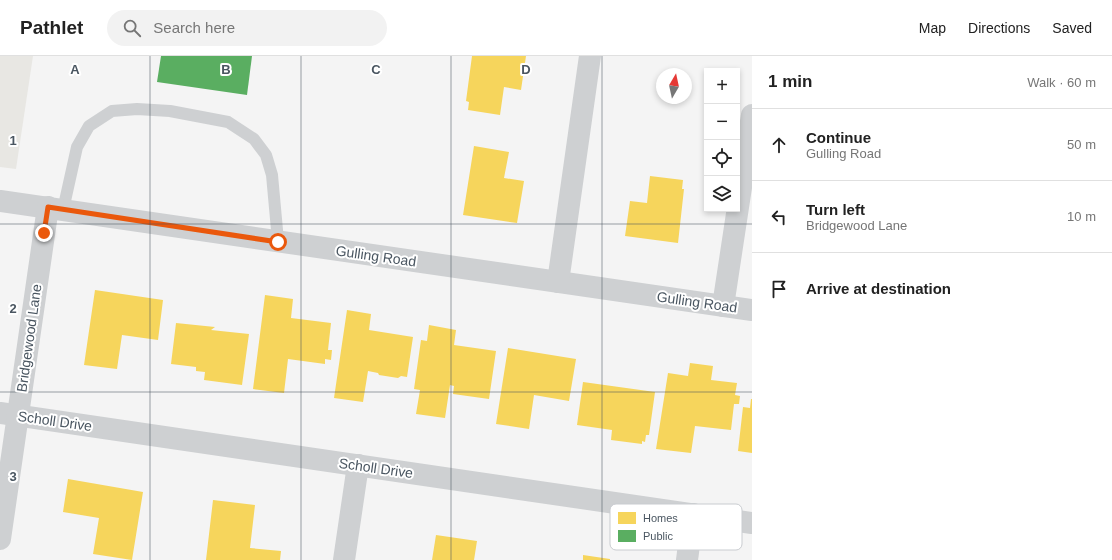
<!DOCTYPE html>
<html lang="en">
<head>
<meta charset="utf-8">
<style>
	:root { --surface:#fff; --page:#f2f2f2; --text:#222; --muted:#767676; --line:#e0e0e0 }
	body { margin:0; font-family:Arial,sans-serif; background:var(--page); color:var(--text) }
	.controls { position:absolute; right:12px; top:12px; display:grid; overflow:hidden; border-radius:0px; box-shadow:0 2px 6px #0003 }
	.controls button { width:36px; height:36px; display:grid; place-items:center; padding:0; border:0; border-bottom:1px solid var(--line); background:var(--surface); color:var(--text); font:20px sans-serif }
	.compass { position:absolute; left:656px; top:12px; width:36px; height:36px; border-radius:50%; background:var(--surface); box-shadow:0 2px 6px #0003; rotate:9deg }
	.stop { position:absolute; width:12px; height:12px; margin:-9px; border:3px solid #ea580c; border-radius:50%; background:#fff }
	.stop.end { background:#ea580c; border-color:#fff; box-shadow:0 1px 4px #0008 }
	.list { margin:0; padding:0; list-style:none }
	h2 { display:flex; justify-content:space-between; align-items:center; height:52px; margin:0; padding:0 16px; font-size:17px }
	h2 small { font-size:13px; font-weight:400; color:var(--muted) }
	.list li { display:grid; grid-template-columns:26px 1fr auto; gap:12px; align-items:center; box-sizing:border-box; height:72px; padding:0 16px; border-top:1px solid var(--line) }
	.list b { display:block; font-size:15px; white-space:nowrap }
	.list p { margin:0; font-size:13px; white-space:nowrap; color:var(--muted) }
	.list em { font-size:13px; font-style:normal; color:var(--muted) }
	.icon { flex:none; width:22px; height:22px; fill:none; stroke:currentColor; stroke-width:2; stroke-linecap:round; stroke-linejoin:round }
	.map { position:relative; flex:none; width:752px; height:504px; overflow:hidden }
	header { display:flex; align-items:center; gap:24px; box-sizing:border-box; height:56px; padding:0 20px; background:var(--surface); border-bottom:1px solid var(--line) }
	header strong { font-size:19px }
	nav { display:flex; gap:22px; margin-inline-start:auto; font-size:14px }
	.search { width:280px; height:36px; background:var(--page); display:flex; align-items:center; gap:10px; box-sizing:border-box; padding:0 14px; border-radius:22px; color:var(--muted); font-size:15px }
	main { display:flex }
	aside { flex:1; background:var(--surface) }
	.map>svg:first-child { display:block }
</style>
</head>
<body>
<header>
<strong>Pathlet</strong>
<div class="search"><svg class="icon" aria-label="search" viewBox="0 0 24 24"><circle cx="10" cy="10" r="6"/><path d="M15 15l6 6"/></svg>Search here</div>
<nav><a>Map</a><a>Directions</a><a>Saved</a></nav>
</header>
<main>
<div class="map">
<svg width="752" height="504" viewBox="0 0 752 504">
	<rect width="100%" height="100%" fill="#f4f4f4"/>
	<!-- commercial -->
	<path fill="#e8e7e3" d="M 0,0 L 33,0 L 16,113 L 0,111 Z"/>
	<!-- homes -->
	<g fill="#f6d55c">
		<path d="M 472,0 L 526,0 L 521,34 L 504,31 L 500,59 L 468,54 L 469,46 L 466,45 Z"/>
		<path d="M 474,90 L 509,96 L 504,122 L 524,125 L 517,167 L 463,159 Z"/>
		<path d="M 650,120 L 683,124 L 682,133 L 684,133 L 678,187 L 625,180 L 630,145 L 647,147 Z"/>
		<path d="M 95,234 L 163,244 L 158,284 L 122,279 L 117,313 L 84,309 Z"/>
		<path d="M 265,239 L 293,243 L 291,262 L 331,267 L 328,294 L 332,294 L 331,304 L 325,303 L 325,308 L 288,303 L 284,337 L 253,333 Z"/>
		<path d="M 347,254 L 371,258 L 369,274 L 413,281 L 407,321 L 401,320 L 398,322 L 379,319 L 378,317 L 368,315 L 363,346 L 334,342 Z"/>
		<path d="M 176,267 L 215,271 L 211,274 L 249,278 L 242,329 L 204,324 L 205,316 L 196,315 L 196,311 L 171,308 Z"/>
		<path d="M 429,269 L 456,274 L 454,289 L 496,295 L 489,343 L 453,338 L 454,330 L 450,329 L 445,362 L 416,358 L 420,334 L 414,333 L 421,284 L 427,285 Z"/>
		<path d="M 508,292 L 576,303 L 569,345 L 534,339 L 529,373 L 496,368 Z"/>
		<path d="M 690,307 L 713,310 L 711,324 L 737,327 L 735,339 L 740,340 L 739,348 L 734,348 L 731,374 L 695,370 L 691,397 L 656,393 L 668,317 L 688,320 Z"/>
		<path d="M 583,326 L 655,336 L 649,379 L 646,379 L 645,386 L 642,385 L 642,388 L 611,384 L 612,374 L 577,369 Z"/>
		<path d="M 751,343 L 752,343 L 752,397 L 738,395 L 743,351 L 750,352 Z"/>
		<path d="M 68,423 L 143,436 L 132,504 L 93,498 L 99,462 L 63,456 Z"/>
		<path d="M 213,444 L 255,449 L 250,492 L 281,495 L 280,504 L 206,504 Z"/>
		<path d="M 436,479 L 477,485 L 474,504 L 432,504 Z"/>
		<path d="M 583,499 L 610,503 L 610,504 L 583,504 Z"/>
	</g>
	<!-- public -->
	<path fill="#5aae61" d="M 161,0 L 252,0 L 247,39 L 157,26 Z"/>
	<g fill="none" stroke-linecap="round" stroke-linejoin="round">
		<!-- lane -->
		<path stroke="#ced0d2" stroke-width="12" d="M 63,154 L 77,91 L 89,70 L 112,55 L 137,53 L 170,55 L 228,66 L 254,83 L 266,99 L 272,119 L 278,185"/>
		<!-- street -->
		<g stroke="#ced0d2" stroke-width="22">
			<path d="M 0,145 L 752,254"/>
			<path d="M 558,226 L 590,0"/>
			<path d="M 723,250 L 752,59"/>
			<path d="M 0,357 L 752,467"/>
			<path d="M 0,483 L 48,151"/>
			<path d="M 344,504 L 358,409"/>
			<path d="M 687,504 L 693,458"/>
		</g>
	</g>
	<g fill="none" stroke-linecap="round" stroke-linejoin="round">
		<!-- route -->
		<path stroke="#ea580c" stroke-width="5" d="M 44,177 L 48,151 L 278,186"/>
	</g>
	<!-- grid -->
	<path fill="none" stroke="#4a5661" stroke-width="1" stroke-opacity="0.55" d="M 150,0 L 150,504M 301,0 L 301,504M 451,0 L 451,504M 602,0 L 602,504M 0,168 L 752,168M 0,336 L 752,336"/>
	<g text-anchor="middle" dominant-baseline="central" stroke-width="4" stroke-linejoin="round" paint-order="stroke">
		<!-- street labels -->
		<g font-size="14" fill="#4a5661" stroke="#fff">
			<text transform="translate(376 200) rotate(8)">Gulling Road</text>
			<text transform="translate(697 246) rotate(8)">Gulling Road</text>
			<text transform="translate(29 282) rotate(-82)">Bridgewood Lane</text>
			<text transform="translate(55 365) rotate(8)">Scholl Drive</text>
			<text transform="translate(376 412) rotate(8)">Scholl Drive</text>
		</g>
	</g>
	<!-- legend -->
	<rect x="610" y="448" width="132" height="46" rx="6" fill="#fff" stroke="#c9ccd0" stroke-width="1"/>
	<rect x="618" y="456" width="18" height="12" fill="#f6d55c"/>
	<rect x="618" y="474" width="18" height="12" fill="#5aae61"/>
	<g font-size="11" fill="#4a5661">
		<text x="643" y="466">Homes</text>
		<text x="643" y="484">Public</text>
	</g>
	<g font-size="13" text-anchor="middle" font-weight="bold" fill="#4a5661" stroke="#fff" stroke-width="4" stroke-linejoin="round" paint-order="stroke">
		<text x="75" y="18">A</text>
		<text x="226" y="18">B</text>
		<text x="376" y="18">C</text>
		<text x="526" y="18">D</text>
		<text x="13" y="89">1</text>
		<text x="13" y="257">2</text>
		<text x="13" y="425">3</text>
	</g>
</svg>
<div class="controls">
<button>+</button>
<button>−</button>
<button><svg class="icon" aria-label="locate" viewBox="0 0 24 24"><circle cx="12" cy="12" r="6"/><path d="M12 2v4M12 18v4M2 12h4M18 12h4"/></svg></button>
<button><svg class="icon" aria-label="layers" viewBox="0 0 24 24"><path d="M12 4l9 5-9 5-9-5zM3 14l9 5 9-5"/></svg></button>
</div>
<svg class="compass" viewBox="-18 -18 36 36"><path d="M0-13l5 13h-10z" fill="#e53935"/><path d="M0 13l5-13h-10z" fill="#767676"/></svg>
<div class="stop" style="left:278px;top:186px"></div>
<div class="stop end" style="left:44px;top:177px"></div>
</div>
<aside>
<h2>1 min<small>Walk · 60 m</small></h2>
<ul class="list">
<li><svg class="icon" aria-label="ahead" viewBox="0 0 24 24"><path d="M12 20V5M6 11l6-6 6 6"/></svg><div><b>Continue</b><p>Gulling Road</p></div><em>50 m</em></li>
<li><svg class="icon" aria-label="left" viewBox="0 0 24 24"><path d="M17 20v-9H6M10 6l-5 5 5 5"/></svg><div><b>Turn left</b><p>Bridgewood Lane</p></div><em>10 m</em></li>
<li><svg class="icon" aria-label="arrive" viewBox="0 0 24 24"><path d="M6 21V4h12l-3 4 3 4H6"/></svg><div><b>Arrive at destination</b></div></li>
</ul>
</aside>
</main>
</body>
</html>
